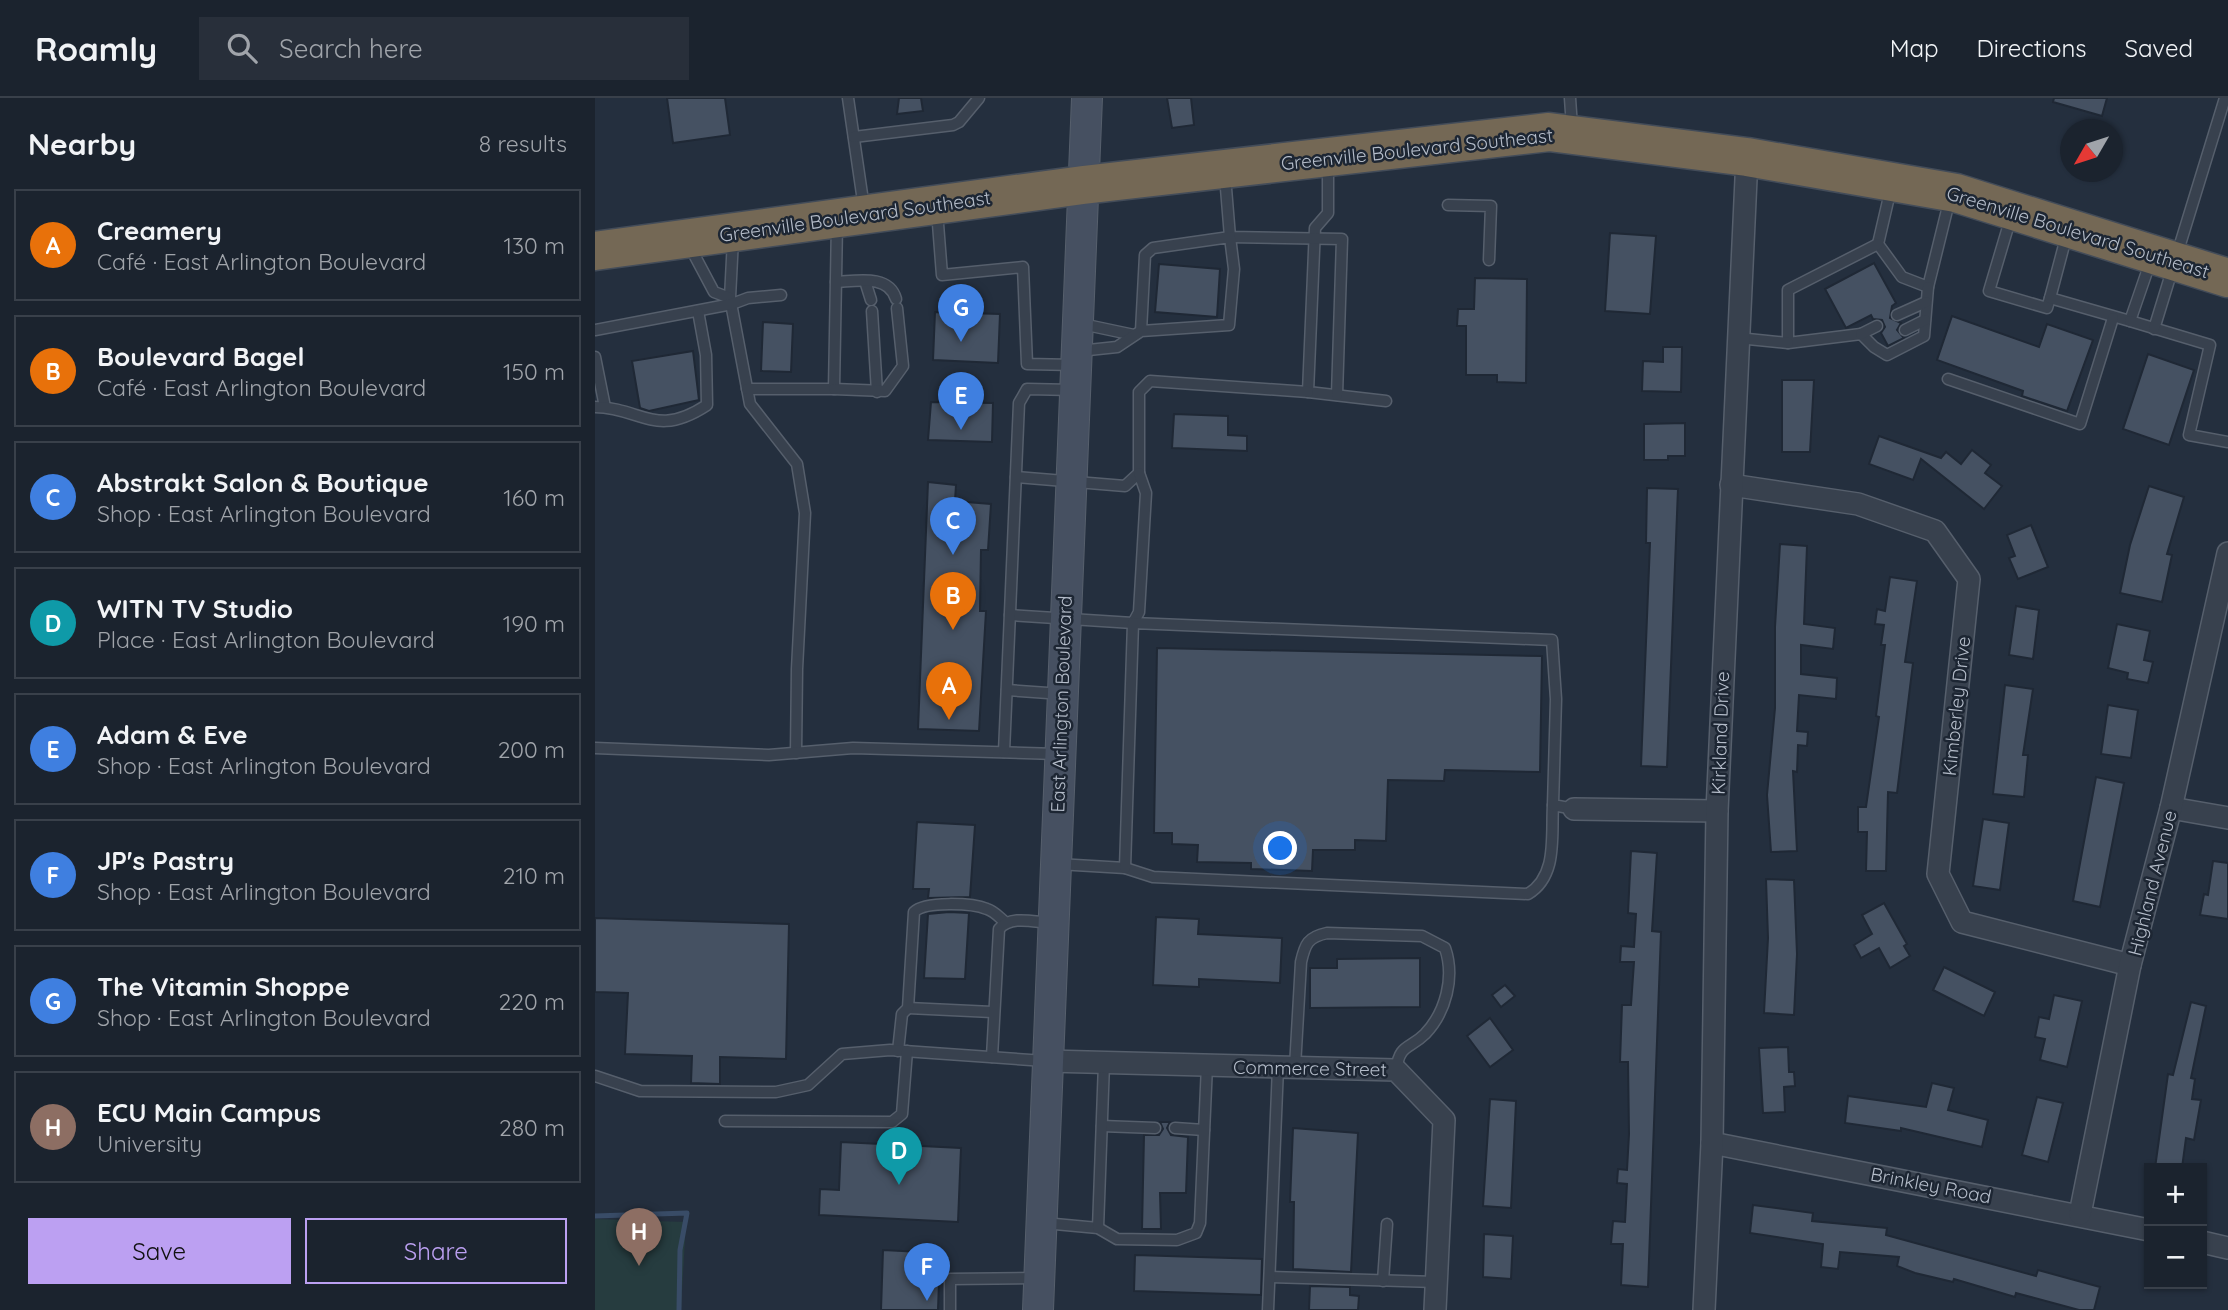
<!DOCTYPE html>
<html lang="en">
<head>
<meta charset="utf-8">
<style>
	:root { --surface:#1b232e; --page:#282f3a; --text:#f1f3f6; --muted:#a0a4aa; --line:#39404a; --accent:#bca0f2 }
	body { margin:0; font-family:Quicksand,sans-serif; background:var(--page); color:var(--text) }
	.controls { position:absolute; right:21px; bottom:21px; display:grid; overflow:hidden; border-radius:0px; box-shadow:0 2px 5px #0004 }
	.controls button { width:63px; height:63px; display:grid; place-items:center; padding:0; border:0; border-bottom:2px solid var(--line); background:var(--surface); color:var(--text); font:35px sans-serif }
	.compass { position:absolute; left:1465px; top:21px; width:63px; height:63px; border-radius:50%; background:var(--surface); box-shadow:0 2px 5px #0004; rotate:231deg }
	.you { position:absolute; left:686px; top:751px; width:24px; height:24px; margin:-18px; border:5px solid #fff; border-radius:50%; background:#1a73e8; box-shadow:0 0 0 10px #1a73e833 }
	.badge { display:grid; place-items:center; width:46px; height:46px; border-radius:50%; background:var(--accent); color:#fff; font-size:23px; font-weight:700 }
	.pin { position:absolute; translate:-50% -58px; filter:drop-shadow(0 2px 4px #0008) }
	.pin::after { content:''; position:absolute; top:37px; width:24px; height:21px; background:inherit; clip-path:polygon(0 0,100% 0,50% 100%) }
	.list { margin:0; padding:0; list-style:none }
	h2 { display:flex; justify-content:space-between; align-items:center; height:91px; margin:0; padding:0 28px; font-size:30px }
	h2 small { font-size:23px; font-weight:400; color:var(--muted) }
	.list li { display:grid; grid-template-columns:46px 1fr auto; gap:21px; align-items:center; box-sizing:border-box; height:112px; margin:0 14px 14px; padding:0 14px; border:2px solid var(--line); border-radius:0px }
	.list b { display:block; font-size:26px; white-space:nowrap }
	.list p { margin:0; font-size:23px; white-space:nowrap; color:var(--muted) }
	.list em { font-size:23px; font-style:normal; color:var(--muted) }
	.actions { display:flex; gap:14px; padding:21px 28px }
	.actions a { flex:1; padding:16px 0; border:2px solid var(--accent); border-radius:0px; text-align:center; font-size:24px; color:var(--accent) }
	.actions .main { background:var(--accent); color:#111 }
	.icon { flex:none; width:38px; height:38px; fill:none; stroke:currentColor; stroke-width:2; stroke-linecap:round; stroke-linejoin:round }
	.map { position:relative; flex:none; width:1633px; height:1212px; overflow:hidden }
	header { display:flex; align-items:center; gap:42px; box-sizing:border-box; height:98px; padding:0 35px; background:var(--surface); border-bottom:2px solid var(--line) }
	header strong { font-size:33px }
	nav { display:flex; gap:38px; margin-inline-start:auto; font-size:24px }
	.search { width:490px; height:63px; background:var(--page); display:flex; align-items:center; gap:18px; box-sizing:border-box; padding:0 24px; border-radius:0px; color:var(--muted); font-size:26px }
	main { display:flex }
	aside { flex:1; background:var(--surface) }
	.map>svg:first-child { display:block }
</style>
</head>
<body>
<header>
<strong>Roamly</strong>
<div class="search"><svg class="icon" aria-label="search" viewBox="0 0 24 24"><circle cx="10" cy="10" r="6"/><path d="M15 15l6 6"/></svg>Search here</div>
<nav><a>Map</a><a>Directions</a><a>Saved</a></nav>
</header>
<main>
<aside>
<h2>Nearby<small>8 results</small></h2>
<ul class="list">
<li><span class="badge" style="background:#e8710a">A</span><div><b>Creamery</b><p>Café · East Arlington Boulevard</p></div><em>130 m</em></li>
<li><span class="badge" style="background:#e8710a">B</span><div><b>Boulevard Bagel</b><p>Café · East Arlington Boulevard</p></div><em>150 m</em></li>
<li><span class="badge" style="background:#3f7fe0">C</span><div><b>Abstrakt Salon &amp; Boutique</b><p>Shop · East Arlington Boulevard</p></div><em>160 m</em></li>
<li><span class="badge" style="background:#0f9aa8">D</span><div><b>WITN TV Studio</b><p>Place · East Arlington Boulevard</p></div><em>190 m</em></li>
<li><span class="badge" style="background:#3f7fe0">E</span><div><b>Adam &amp; Eve</b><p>Shop · East Arlington Boulevard</p></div><em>200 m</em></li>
<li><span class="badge" style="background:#3f7fe0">F</span><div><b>JP's Pastry</b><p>Shop · East Arlington Boulevard</p></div><em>210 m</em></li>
<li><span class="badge" style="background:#3f7fe0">G</span><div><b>The Vitamin Shoppe</b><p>Shop · East Arlington Boulevard</p></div><em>220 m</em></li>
<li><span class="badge" style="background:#8d6e63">H</span><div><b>ECU Main Campus</b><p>University</p></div><em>280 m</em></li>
</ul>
<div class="actions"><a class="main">Save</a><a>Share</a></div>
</aside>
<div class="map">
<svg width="1633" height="1212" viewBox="0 0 1633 1212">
	<rect width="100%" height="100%" fill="#242f3e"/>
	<!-- green -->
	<path fill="#263c3f" d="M 0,1121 L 91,1124 L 86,1212 L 0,1212 Z"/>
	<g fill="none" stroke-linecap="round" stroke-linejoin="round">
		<!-- stream -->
		<path stroke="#394c67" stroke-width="5" d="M 0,1118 L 92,1115 L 85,1152 L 84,1212"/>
	</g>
	<!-- building -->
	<g fill="#455162" stroke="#1f2835" stroke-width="2">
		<path d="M 72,0 L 130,0 L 135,37 L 78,45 Z"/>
		<path d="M 304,0 L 326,0 L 328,13 L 302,16 Z"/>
		<path d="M 572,0 L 596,0 L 599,27 L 577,30 Z"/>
		<path d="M 1459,0 L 1512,0 L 1507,18 L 1458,4 Z"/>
		<path d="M 1015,135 L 1061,138 L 1055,216 L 1010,213 Z"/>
		<path d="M 1279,165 L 1301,205 L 1297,208 L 1295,220 L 1306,225 L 1302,232 L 1309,240 L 1293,248 L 1286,235 L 1290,229 L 1287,222 L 1278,221 L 1276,217 L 1251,230 L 1230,191 Z"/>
		<path d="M 564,166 L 625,171 L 622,219 L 560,214 Z"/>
		<path d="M 880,180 L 932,181 L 931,285 L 902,284 L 902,277 L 871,277 L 871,228 L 862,228 L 863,211 L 879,211 Z"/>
		<path d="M 340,214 L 405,216 L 403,265 L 338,262 Z"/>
		<path d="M 1357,218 L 1444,249 L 1452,226 L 1498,242 L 1472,313 L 1427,298 L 1428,293 L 1342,262 Z"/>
		<path d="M 168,224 L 198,226 L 196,274 L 166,273 Z"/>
		<path d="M 1068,249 L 1087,249 L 1086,294 L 1047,293 L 1048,263 L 1068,264 Z"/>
		<path d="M 98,253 L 104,302 L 54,313 L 45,310 L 37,263 Z"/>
		<path d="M 1553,256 L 1599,272 L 1574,347 L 1528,331 Z"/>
		<path d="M 1187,282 L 1219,282 L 1215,354 L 1187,354 Z"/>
		<path d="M 336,304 L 398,305 L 397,344 L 333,342 Z"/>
		<path d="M 579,316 L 633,318 L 633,337 L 652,338 L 652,353 L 577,350 Z"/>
		<path d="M 1090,325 L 1090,358 L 1073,358 L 1073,362 L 1049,362 L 1049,326 Z"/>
		<path d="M 1284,338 L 1346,360 L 1351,354 L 1366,366 L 1377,352 L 1396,367 L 1390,375 L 1407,388 L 1389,411 L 1326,361 L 1318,382 L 1274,366 Z"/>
		<path d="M 333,384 L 361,387 L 360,403 L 396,406 L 393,452 L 386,452 L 385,513 L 391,513 L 384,633 L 323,631 Z"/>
		<path d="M 1554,388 L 1589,399 L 1572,456 L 1577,457 L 1567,504 L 1525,495 L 1535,447 Z"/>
		<path d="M 1052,390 L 1083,391 L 1072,669 L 1046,668 L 1055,445 L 1051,445 Z"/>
		<path d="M 1436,427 L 1453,469 L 1423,481 L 1414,460 L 1420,458 L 1412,437 Z"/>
		<path d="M 1185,446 L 1212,448 L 1209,526 L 1240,530 L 1238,551 L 1206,547 L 1206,576 L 1242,580 L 1241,601 L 1204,597 L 1202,633 L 1213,634 L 1212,648 L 1203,647 L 1202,674 L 1198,673 L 1202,753 L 1176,754 L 1172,697 L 1180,610 L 1180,529 Z"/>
		<path d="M 1295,479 L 1322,483 L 1310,564 L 1318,565 L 1302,695 L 1293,694 L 1291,773 L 1271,773 L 1272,734 L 1263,734 L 1263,709 L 1271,709 L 1284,619 L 1281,618 L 1290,547 L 1286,547 L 1289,527 L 1280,526 L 1282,511 L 1290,513 Z"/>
		<path d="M 1421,508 L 1444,512 L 1438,561 L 1414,557 Z"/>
		<path d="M 1522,526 L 1555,533 L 1549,562 L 1558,564 L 1553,585 L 1532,581 L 1533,575 L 1513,570 Z"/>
		<path d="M 562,550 L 947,558 L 945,674 L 850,672 L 849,683 L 793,682 L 791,743 L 760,742 L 760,752 L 718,752 L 717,773 L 656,771 L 656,765 L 602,764 L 603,747 L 577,746 L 577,735 L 559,735 Z"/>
		<path d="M 1410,587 L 1438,591 L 1428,657 L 1433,657 L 1429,699 L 1398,696 Z"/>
		<path d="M 1513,607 L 1543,612 L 1536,660 L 1506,656 Z"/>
		<path d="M 1501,679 L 1529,685 L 1505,809 L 1478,803 Z"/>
		<path d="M 1388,721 L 1414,725 L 1405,792 L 1378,788 Z"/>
		<path d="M 322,724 L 380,727 L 375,799 L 333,800 L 334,791 L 318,791 Z"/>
		<path d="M 1036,753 L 1062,755 L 1057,833 L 1066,834 L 1053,1189 L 1026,1187 L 1028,1146 L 1016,1146 L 1018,1123 L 1030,1124 L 1032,1086 L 1022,1085 L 1023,1071 L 1032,1072 L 1034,1036 L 1033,964 L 1025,964 L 1027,907 L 1036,907 L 1039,864 L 1025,864 L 1026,848 L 1039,849 L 1041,816 L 1033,815 Z"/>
		<path d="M 1618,763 L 1633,765 L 1633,821 L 1605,817 L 1609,796 L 1613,797 Z"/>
		<path d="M 1171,781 L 1199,782 L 1202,856 L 1199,917 L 1169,915 L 1173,840 Z"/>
		<path d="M 1289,805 L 1312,846 L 1309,848 L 1315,858 L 1295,870 L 1284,850 L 1266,860 L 1259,847 L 1277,836 L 1267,817 Z"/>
		<path d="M 354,814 L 374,815 L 370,881 L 329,880 L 333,816 Z"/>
		<path d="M 561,819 L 604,821 L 603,836 L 687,840 L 685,885 L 604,881 L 604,889 L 558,887 Z"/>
		<path d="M 0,820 L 194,826 L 191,961 L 125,959 L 125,986 L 96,985 L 97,958 L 30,956 L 33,895 L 0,894 Z"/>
		<path d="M 825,860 L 825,909 L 715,910 L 715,870 L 742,870 L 742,861 Z"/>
		<path d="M 1349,869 L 1400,894 L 1389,918 L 1338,892 Z"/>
		<path d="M 910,887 L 920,898 L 906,909 L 897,897 Z"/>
		<path d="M 1459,897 L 1487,903 L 1472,969 L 1445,962 L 1450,941 L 1440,939 L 1444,919 L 1454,921 Z"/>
		<path d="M 1596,904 L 1611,908 L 1596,980 L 1600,981 L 1597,1001 L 1606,1002 L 1599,1042 L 1591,1040 L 1587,1070 L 1560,1070 L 1573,976 L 1578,977 Z"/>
		<path d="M 895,920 L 918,952 L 895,969 L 872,938 Z"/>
		<path d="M 1193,949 L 1194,974 L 1199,974 L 1200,988 L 1189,989 L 1190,1014 L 1168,1015 L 1164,950 Z"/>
		<path d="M 1337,985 L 1359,990 L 1353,1012 L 1393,1022 L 1387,1049 L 1306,1030 L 1306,1033 L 1250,1025 L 1253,998 L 1331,1009 Z"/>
		<path d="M 1442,999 L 1468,1005 L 1453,1064 L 1427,1057 Z"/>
		<path d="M 895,1001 L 921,1003 L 916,1110 L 888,1108 Z"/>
		<path d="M 565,1024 L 575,1024 L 572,1030 L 576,1037 L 593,1039 L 591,1095 L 565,1095 L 566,1131 L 547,1131 L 549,1037 L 564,1037 L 568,1031 Z"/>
		<path d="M 698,1030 L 763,1035 L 756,1174 L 698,1171 L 699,1104 L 695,1104 Z"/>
		<path d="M 246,1044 L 366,1050 L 363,1124 L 224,1117 L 225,1091 L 244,1092 Z"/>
		<path d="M 1158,1107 L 1218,1115 L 1217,1123 L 1292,1130 L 1291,1137 L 1441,1178 L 1443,1172 L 1505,1189 L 1499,1212 L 1484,1212 L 1421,1195 L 1420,1199 L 1359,1181 L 1358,1184 L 1320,1175 L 1302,1168 L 1304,1159 L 1245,1154 L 1243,1171 L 1226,1169 L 1228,1146 L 1155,1135 Z"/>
		<path d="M 889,1136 L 918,1138 L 916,1181 L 888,1179 Z"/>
		<path d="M 288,1152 L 345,1155 L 343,1212 L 286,1212 Z"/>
		<path d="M 540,1157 L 667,1161 L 666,1197 L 539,1193 Z"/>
		<path d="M 715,1188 L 755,1189 L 755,1197 L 764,1198 L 763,1212 L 714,1212 Z"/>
	</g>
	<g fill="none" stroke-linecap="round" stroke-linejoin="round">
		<!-- lane casing -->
		<g stroke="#565f6c" stroke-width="13">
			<g id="lane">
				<path d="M 253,0 L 269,110"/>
				<path d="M 975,0 L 977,29"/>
				<path d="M 259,39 L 358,27 L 364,24 L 384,0"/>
				<path d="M 733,65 L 733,115 L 720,130 L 713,294 L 791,303"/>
				<path d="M 630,78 L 635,139 L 747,141 L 742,297"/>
				<path d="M 1296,90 L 1283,146 L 1307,179 L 1333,189 L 1355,100"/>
				<path d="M 853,107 L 896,108 L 894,162"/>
				<path d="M 342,113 L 347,177 L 428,169 L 432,266 L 480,267"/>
				<path d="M 1416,119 L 1394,193 L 1452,210 L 1455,200"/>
				<path d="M 1472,136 L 1455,200 L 1535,223 L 1556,162"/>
				<path d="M 138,141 L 135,200 L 155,306 L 202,366 L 210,415 L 202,571 L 201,655"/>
				<path d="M 1283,146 L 1193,192 L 1193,245 L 1266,236 L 1279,249 L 1292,257 L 1329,238 L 1333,189"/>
				<path d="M 94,147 L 119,194 L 135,200"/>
				<path d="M 270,183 L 276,202"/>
				<path d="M 241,184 C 262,183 294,176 301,201"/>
				<path d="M 277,213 L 282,294"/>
				<path d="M 1302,217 L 1331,204"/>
				<path d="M 1535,223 L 1615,247 L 1594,337 L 1633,344"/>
				<path d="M 487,226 L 539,237"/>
				<path d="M 1559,231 L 1630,0"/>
				<path d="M 0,232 L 137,206 L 153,200 L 186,197"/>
				<path d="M 1310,232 L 1330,222"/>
				<path d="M 1266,236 L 1282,228"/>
				<path d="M 1143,240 L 1193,245"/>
				<path d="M 484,253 L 522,249 L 546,233 L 550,157 L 558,150 L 635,139 L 639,171 L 634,227 L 546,233"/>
				<path d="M 0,259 L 10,309"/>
				<path d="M 1353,281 L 1485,326 L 1518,220"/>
				<path d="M 152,291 L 239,291 L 242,125"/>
				<path d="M 239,291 L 290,293 L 308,268 L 302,210"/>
				<path d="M 0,309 C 48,310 60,341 112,307 L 111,257 L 103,213"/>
				<path d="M 421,379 L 530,388 L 544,375 L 544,294 L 555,283 L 713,294"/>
				<path d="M 415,517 L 538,525 L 544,514 L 551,395 L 544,375"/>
				<path d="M 412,592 L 467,596"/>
				<path d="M 0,650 L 174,657 L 258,650 L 462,656"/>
				<path d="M 409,654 L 424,305 L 432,291 L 479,292"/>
				<path d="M 463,766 L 530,770 L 558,779 L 933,796 C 963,778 956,738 958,707"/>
				<path d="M 530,770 L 538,525 L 957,542 L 961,601 L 958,707 L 979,711"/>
				<path d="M 313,910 L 397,914"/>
				<path d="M 303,953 L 307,916 L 313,910 L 319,814 C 330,803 377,805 392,811 C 399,813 404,819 410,824"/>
				<path d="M 397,959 L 404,831 C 416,817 438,824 455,825"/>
				<path d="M 700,969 L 706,864 C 710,846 713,839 732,835 L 827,838 L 850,850 C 860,879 851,914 830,936 C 814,952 805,945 801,972"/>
				<path d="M 0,978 L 45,993 L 181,994 L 213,987 L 247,956 L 295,952 L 450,963"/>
				<path d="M 130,1023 L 297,1024 L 307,1016 L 312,953"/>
				<path d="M 507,1028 L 560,1030"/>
				<path d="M 580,1030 L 609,1032"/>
				<path d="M 449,1125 L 503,1130 L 522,1141 L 582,1142 L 601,1135 L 605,1125 L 612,967"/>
				<path d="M 503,1130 L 509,965"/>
				<path d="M 675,1179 L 841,1184"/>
				<path d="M 788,1183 L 792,1126"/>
				<path d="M 355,1212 L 355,1181 L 443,1180"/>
				<path d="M 673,1212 L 683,969"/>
			</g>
		</g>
		<!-- street casing -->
		<g stroke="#565f6c" stroke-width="24">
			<g id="street">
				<path d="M 1136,387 L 1263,406 L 1340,433 L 1374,481 L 1343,776 L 1367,824 L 1535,867"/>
				<path d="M 1576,710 L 1633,720"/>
				<path d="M 979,711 L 1122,713"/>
				<path d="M 453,963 L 801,972 L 849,1022 L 840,1212"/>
				<path d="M 1117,1045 L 1554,1132"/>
				<path d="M 1485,1116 L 1535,867 L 1576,710 L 1633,455"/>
				<path d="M 1607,1144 L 1633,1150"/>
				<path d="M 1109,1212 L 1117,1045 L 1122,713 L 1152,59"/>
			</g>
		</g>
		<!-- secondary casing -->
		<g stroke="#565f6c" stroke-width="32">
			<path id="secondary" d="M 443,1212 L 492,0"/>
		</g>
		<!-- highway casing -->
		<g stroke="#434c59" stroke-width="41">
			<path id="highway" d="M 0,153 L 488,87 L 954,34 L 1152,59 L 1361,95 L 1633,180"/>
		</g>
		<!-- lane -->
		<use href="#lane" stroke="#38414e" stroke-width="10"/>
		<!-- street -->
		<use href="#street" stroke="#38414e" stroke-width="21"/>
		<!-- secondary -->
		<use href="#secondary" stroke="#465061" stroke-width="30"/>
		<!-- highway -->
		<use href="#highway" stroke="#746855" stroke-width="38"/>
	</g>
	<g text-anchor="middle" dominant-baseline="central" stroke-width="5" stroke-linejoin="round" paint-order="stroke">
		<!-- street labels -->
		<g font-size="19" fill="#b4bcc9" stroke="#1d2633">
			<text transform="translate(822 51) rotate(-6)">Greenville Boulevard Southeast</text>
			<text transform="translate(260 118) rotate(-8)">Greenville Boulevard Southeast</text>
			<text transform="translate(1483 134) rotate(17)">Greenville Boulevard Southeast</text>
			<text transform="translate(466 606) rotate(-88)">East Arlington Boulevard</text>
			<text transform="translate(1361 608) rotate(-84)">Kimberley Drive</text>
			<text transform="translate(1125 635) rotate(-88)">Kirkland Drive</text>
			<text transform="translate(1557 785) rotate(-76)">Highland Avenue</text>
			<text transform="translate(715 970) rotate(1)">Commerce Street</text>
			<text transform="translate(1336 1087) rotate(11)">Brinkley Road</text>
		</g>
	</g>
</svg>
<div class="controls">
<button>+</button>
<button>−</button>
</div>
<svg class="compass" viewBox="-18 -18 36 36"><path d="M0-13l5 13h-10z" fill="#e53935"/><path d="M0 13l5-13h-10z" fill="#a0a4aa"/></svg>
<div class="you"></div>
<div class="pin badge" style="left:354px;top:622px;background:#e8710a">A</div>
<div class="pin badge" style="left:358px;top:532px;background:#e8710a">B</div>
<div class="pin badge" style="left:358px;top:457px;background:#3f7fe0">C</div>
<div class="pin badge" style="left:304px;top:1087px;background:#0f9aa8">D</div>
<div class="pin badge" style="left:366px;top:332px;background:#3f7fe0">E</div>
<div class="pin badge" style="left:332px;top:1203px;background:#3f7fe0">F</div>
<div class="pin badge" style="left:366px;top:244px;background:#3f7fe0">G</div>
<div class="pin badge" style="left:44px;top:1168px;background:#8d6e63">H</div>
</div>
</main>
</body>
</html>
